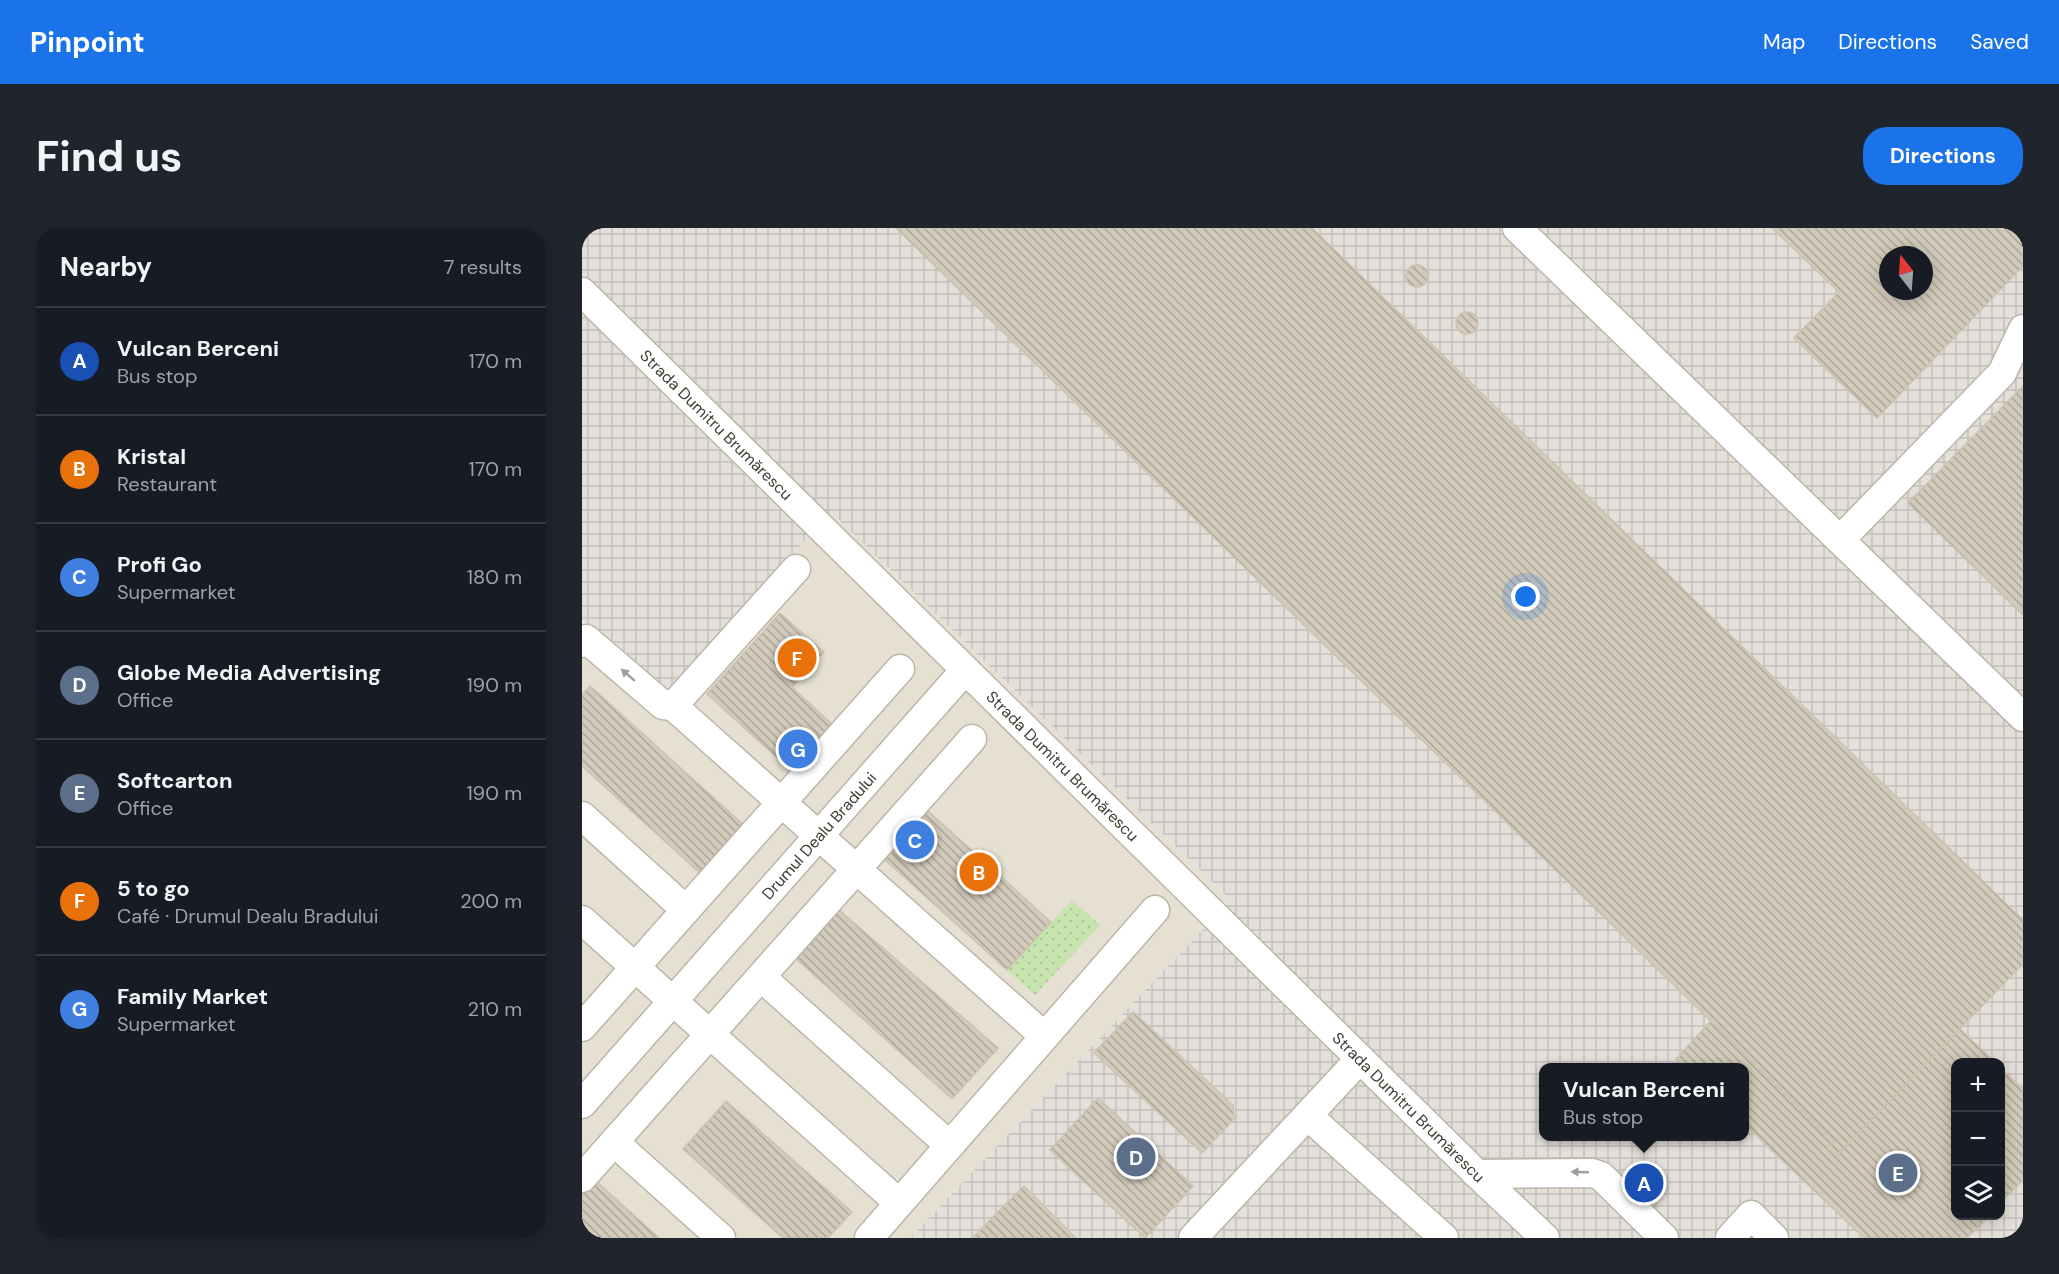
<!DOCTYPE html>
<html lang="en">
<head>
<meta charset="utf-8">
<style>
	:root { --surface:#171b24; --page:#20242c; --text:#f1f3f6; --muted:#9ea1a6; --line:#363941; --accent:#1a73e8 }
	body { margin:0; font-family:"DM Sans",sans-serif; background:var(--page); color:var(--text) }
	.controls { position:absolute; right:18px; bottom:18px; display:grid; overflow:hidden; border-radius:12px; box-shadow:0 3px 15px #0003 }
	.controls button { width:54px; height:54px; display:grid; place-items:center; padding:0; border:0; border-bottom:2px solid var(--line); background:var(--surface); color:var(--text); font:30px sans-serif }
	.compass { position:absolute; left:1297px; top:18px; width:54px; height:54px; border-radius:50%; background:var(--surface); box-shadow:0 3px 15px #0003; rotate:343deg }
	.you { position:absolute; left:944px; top:369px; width:21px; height:21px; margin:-15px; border:4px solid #fff; border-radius:50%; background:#1a73e8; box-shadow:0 0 0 9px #1a73e833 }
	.badge { display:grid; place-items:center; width:39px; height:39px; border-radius:50%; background:var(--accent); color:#fff; font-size:20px; font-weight:700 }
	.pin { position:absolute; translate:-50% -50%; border:3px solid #fff; box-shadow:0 2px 6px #0006 }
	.popup { position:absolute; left:957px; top:835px; width:210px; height:78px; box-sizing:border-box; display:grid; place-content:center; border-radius:12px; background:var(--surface); filter:drop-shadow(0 2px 4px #0005); font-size:20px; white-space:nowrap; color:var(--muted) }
	.popup b { font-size:22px; color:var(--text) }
	.popup::after { content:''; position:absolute; left:50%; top:100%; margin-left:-12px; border:12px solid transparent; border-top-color:var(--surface) }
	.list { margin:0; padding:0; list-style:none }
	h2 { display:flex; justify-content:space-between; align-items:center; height:78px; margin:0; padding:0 24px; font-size:26px }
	h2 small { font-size:20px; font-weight:400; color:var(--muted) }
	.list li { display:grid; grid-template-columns:39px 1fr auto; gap:18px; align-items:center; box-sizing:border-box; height:108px; padding:0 24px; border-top:2px solid var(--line) }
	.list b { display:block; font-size:22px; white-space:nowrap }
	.list p { margin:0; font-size:20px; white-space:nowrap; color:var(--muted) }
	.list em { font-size:20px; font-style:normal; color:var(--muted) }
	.icon { flex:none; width:33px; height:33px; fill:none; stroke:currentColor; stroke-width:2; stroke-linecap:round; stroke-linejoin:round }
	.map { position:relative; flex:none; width:1441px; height:1010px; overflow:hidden; border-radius:24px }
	header { display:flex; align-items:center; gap:36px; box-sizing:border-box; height:84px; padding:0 30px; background:var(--accent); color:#fff }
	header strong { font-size:28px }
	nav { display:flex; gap:33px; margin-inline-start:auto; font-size:21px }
	.intro { display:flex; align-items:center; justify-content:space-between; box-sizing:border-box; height:144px; padding:0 36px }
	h1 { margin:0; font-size:42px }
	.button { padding:15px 27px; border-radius:24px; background:var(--accent); color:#fff; font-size:21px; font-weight:700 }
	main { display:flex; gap:36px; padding:0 36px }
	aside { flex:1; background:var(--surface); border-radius:24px; box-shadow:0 3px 15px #0003 }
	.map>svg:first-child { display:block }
</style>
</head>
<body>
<header>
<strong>Pinpoint</strong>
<nav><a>Map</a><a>Directions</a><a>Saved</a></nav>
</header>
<div class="intro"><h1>Find us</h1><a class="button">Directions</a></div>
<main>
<aside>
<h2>Nearby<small>7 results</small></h2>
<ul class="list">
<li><span class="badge" style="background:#1a4fb4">A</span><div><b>Vulcan Berceni</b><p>Bus stop</p></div><em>170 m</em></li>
<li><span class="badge" style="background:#e8710a">B</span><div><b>Kristal</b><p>Restaurant</p></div><em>170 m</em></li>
<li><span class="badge" style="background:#3f7fe0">C</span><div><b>Profi Go</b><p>Supermarket</p></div><em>180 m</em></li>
<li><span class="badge" style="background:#5c6f8a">D</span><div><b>Globe Media Advertising</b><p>Office</p></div><em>190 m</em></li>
<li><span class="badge" style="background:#5c6f8a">E</span><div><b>Softcarton</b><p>Office</p></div><em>190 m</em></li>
<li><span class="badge" style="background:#e8710a">F</span><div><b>5 to go</b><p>Café · Drumul Dealu Bradului</p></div><em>200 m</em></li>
<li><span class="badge" style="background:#3f7fe0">G</span><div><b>Family Market</b><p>Supermarket</p></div><em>210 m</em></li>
</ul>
</aside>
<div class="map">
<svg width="1441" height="1010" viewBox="0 0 1441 1010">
	<defs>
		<pattern id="industrial-grid" width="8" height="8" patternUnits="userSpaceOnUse" patternTransform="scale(1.5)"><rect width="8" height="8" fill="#e3dfd9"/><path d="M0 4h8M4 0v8" fill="none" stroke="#c4c0bb"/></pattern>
		<pattern id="grass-dots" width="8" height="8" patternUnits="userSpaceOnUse" patternTransform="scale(1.5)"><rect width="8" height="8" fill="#c8e4ae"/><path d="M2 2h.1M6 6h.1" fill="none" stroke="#adc596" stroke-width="1.8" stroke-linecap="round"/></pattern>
		<pattern id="building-back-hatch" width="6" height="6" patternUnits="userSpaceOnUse" patternTransform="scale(1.5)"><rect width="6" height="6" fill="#d2caba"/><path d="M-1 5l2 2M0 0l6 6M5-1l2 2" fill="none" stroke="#aca598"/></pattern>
	</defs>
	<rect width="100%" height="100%" fill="#f1eee4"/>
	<!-- residential -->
	<path fill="#e5e0d2" d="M 249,284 L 649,672 L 328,1010 L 0,1010 L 0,398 L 3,395 L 83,463 Z"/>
	<!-- industrial -->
	<path fill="url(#industrial-grid)" fill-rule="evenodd" d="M 0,0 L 1441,0 L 1441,1010 L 328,1010 L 649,672 L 249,284 L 83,464 L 0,392 ZM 1306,27 L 1342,27 L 1342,63 L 1306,63 ZM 1374,834 L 1418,834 L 1418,988 L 1374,988 ZM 962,840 L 1162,840 L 1162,908 L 962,908 Z"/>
	<!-- grass -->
	<path fill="url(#grass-dots)" d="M 490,672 L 518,697 L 453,767 L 425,742 Z"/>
	<!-- building -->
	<g fill="url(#building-back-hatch)" stroke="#ccc2ae" stroke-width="1.5" fill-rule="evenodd">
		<path d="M 314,0 L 730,0 L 1441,692 L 1441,736 L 1254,928 L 1245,920 L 1252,913 Z"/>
		<path d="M 1190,0 L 1441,0 L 1441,38 L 1295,190 L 1212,110 L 1257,64 ZM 1306,27 L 1342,27 L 1342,63 L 1306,63 Z"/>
		<circle cx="835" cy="48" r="11"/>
		<circle cx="885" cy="95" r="11"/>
		<path d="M 1441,158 L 1441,387 L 1326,275 Z"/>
		<path d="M 198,385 L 242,424 L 210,459 L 254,500 L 213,546 L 125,466 Z"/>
		<path d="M 8,458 L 165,600 L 121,648 L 0,538 L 0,467 Z"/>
		<path d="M 345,582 L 469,694 L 425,742 L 301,630 Z"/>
		<path d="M 256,681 L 416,820 L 370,871 L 212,729 Z"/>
		<path d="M 551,784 L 651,877 L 652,891 L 620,925 L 512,825 Z"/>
		<path d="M 1129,793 L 1252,913 L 1245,920 L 1254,928 L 1378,801 L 1413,834 L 1374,834 L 1374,988 L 1407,988 L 1385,1010 L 1282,1010 L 1162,896 L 1162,840 L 1103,840 L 1094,831 Z"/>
		<path d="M 1418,840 L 1441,861 L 1441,952 L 1418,975 Z"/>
		<path d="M 516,870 L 611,958 L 563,1010 L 468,922 Z"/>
		<path d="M 144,873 L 270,984 L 246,1010 L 201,1010 L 101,921 Z"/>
		<path d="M 13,952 L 77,1010 L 0,1010 L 0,966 Z"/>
		<path d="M 442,958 L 494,1010 L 390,1010 Z"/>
	</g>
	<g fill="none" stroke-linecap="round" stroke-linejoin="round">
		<!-- minor casing -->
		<g stroke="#bcb6a7" stroke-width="31">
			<g id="minor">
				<path d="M 935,0 L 1441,489"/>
				<path id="s1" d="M 0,64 L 895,946 L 963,1010"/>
				<path d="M 1258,312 L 1420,145 L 1441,101"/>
				<path d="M 0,415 L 4,411 L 81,477 L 91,478"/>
				<path d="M 91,478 L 462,808"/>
				<path d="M 91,478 L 214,341"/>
				<path d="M 0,588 L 104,682"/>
				<path d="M 0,692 L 317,975"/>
				<path d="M 179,749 L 367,917"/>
				<path d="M 0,799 L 318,441"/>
				<path id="s2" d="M 0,876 L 383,442"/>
				<path d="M 726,888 L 862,1010"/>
				<path d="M 32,914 L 139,1010"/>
				<path d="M 895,946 L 1010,945 L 1019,948 L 1082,1010"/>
				<path d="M 0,950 L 390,511"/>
				<path d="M 287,1010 L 573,682"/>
				<path d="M 611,1010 L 778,831"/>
				<path d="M 1148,1010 L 1169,987 L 1192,1010"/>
			</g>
		</g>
		<!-- minor -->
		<use href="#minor" stroke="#fff" stroke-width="28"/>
	</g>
	<!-- one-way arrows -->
	<defs><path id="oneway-solid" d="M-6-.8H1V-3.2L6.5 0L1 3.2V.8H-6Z" transform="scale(1.5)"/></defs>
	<g fill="#a09e9a">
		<use href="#oneway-solid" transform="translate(46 447) rotate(-139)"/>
		<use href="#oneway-solid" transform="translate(998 944) rotate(-178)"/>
	</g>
	<g text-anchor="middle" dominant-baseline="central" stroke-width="6" stroke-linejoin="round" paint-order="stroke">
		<!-- street labels -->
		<g font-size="16" fill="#423e34" stroke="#fff">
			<text stroke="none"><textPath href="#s1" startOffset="189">Strada Dumitru Brumărescu</textPath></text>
			<text stroke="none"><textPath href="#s1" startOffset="675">Strada Dumitru Brumărescu</textPath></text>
			<text stroke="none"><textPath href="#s2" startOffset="358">Drumul Dealu Bradului</textPath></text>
			<text stroke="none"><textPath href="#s1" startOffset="1161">Strada Dumitru Brumărescu</textPath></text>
		</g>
	</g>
</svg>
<div class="controls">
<button>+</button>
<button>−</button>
<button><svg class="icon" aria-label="layers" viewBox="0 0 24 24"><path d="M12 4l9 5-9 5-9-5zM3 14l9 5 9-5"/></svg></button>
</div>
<svg class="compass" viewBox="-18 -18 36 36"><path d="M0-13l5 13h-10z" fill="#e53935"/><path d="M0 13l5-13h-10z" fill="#9ea1a6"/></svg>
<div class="you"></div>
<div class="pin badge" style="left:1062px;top:955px;background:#1a4fb4">A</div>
<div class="popup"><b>Vulcan Berceni</b>Bus stop</div>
<div class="pin badge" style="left:397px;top:644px;background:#e8710a">B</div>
<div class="pin badge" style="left:333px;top:612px;background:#3f7fe0">C</div>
<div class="pin badge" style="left:554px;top:929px;background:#5c6f8a">D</div>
<div class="pin badge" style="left:1316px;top:945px;background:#5c6f8a">E</div>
<div class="pin badge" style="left:215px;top:430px;background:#e8710a">F</div>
<div class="pin badge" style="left:216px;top:521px;background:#3f7fe0">G</div>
</div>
</main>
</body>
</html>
